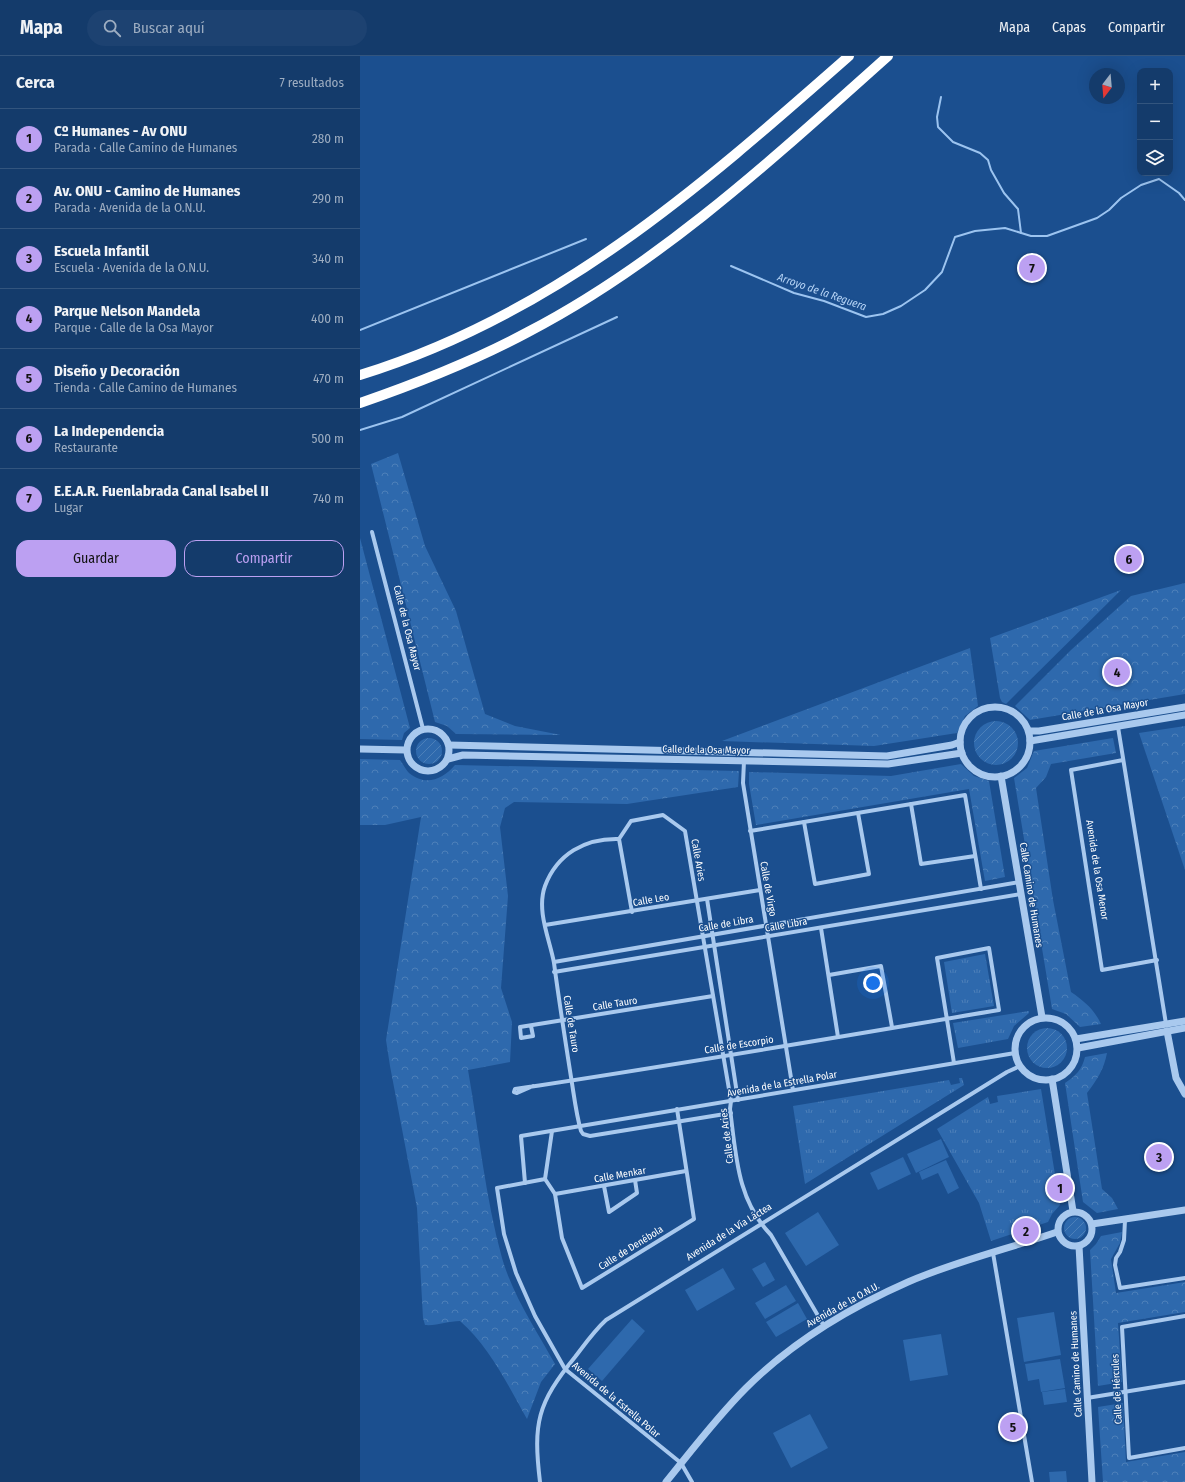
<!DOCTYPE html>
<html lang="es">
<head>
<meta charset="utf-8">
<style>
	:root { --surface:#143b6b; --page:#1d4271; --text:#f1f3f6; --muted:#9dadc1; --line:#33557e; --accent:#bca0f2 }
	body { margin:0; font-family:"Fira Sans Condensed",sans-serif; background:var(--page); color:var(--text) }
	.controls { position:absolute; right:12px; top:12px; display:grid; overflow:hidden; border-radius:8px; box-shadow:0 4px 16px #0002 }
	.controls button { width:36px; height:36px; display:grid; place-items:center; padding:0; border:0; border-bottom:1px solid var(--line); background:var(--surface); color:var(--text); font:20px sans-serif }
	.compass { position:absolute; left:729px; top:12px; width:36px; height:36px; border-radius:50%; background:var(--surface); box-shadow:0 4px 16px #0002; rotate:196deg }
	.you { position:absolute; left:513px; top:927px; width:14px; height:14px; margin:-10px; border:3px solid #fff; border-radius:50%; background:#1a73e8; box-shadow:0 0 0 6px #1a73e833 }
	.badge { display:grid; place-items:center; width:26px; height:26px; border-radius:50%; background:var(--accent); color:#111; font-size:13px; font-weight:700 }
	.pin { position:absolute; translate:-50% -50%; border:2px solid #fff; box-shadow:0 1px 4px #0006 }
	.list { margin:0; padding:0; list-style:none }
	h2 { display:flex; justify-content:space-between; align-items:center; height:52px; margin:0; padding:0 16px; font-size:17px }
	h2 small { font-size:13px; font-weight:400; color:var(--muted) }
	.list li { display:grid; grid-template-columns:26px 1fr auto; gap:12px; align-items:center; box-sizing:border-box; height:60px; padding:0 16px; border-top:1px solid var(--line) }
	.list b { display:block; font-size:15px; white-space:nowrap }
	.list p { margin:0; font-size:13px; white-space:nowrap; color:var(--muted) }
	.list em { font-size:13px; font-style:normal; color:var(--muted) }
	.actions { display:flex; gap:8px; padding:12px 16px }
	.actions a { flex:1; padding:9px 0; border:1px solid var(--accent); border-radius:12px; text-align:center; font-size:14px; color:var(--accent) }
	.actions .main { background:var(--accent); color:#111 }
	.icon { flex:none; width:22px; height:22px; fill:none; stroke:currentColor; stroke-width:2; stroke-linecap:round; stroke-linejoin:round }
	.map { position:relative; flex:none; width:825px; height:1426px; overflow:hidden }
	header { display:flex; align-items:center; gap:24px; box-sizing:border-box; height:56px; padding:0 20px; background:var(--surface); border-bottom:1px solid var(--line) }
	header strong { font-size:19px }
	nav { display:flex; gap:22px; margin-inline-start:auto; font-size:14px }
	.search { width:280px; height:36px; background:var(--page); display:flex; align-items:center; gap:10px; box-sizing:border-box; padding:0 14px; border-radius:22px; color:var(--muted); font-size:15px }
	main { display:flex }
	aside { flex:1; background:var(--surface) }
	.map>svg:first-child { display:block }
</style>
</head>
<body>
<header>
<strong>Mapa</strong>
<div class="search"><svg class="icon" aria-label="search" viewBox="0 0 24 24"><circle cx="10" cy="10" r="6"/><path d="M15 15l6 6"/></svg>Buscar aquí</div>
<nav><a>Mapa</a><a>Capas</a><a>Compartir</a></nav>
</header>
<main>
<aside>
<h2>Cerca<small>7 resultados</small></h2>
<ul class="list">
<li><span class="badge">1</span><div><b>Cº Humanes - Av ONU</b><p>Parada · Calle Camino de Humanes</p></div><em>280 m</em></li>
<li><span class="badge">2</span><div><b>Av. ONU - Camino de Humanes</b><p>Parada · Avenida de la O.N.U.</p></div><em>290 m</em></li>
<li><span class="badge">3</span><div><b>Escuela Infantil</b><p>Escuela · Avenida de la O.N.U.</p></div><em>340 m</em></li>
<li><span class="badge">4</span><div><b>Parque Nelson Mandela</b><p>Parque · Calle de la Osa Mayor</p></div><em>400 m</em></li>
<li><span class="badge">5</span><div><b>Diseño y Decoración</b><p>Tienda · Calle Camino de Humanes</p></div><em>470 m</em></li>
<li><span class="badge">6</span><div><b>La Independencia</b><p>Restaurante</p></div><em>500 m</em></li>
<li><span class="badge">7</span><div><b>E.E.A.R. Fuenlabrada Canal Isabel II</b><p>Lugar</p></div><em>740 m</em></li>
</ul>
<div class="actions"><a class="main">Guardar</a><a>Compartir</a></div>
</aside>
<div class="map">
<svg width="825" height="1426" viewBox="0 0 825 1426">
	<defs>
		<pattern id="grass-tufts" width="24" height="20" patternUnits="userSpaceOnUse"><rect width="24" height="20" fill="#2e69ad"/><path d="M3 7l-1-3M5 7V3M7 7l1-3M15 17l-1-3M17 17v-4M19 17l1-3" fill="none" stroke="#4d80b9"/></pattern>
		<pattern id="park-crowns" width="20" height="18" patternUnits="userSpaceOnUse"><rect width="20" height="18" fill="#2e69ad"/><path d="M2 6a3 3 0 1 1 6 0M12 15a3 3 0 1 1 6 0" fill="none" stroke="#4d80b9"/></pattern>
		<pattern id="garden-furrows" width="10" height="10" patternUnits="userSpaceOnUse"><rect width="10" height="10" fill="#2e69ad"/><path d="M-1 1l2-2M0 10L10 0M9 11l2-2" fill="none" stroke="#4d80b9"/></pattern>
	</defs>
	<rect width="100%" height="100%" fill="#1b4f8f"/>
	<!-- grass -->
	<g fill="url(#grass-tufts)">
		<path d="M 625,898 L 634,950 L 592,957 L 584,906 Z"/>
		<path d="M 669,955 L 669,957 L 654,970 L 648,983 L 598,992 L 593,967 Z"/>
		<path d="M 599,1022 L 602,1022 L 604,1029 L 445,1128 L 433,1050 L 589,1024 L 591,1029 L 600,1027 Z"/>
		<path d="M 681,1033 L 700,1149 L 692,1158 L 688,1166 L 631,1185 L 619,1147 L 577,1073 L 628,1041 L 630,1048 L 638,1046 L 637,1040 Z"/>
	</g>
	<!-- park -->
	<g fill="url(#park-crowns)">
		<path d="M 38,397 L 65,490 L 96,555 L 125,658 L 155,670 L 201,679 L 96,678 L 87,670 L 75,666 L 11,408 Z"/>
		<path d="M 0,482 L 50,672 L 44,677 L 42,684 L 0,683 Z"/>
		<path d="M 825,527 L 825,638 L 670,664 L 655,650 L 711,594 L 771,540 Z"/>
		<path d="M 761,534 L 646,648 L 642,646 L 640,642 L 630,582 Z"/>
		<path d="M 610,592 L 618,650 L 605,660 L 597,677 L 514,690 L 362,685 Z"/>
		<path d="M 825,670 L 825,814 L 779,677 Z"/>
		<path d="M 753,682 L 756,697 L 691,708 L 686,721 L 676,732 L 693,844 L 711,936 C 724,945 734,953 741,968 L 720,971 L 706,958 L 692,953 L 654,722 L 667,712 L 674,695 Z"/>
		<path d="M 0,703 L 40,704 C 43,708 46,714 49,717 C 66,731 83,723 95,709 L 379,715 L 378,731 L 267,748 L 154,746 L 145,752 L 140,771 L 148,840 L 141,932 L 152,966 L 150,1006 L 108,1014 C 119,1076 125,1141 142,1202 C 153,1240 176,1274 195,1308 L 181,1326 L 167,1363 C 148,1329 129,1290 100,1265 C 88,1265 77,1270 65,1269 L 63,1262 L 57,1152 L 30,1010 L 26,984 L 61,761 L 25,769 L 0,769 Z"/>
		<path d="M 601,708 L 614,720 L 629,725 L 645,821 L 625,825 L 609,733 L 396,769 L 389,728 L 389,716 L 531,720 Z"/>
		<path d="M 747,997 C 744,1013 737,1024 727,1037 L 742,1133 L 752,1142 L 758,1153 L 737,1157 L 723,1146 L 705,1027 C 716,1020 722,1013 725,1001 Z"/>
		<path d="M 762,1176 L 760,1187 L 751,1203 L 756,1237 L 825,1226 L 825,1256 L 758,1267 L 762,1326 L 738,1330 L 730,1194 L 736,1188 L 741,1180 Z"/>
		<path d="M 763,1347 L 766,1406 L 825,1396 L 825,1426 L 743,1426 L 738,1351 Z"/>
	</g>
	<!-- garden -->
	<g fill="url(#garden-furrows)">
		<circle cx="636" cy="687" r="22"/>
		<circle cx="69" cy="695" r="13"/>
		<circle cx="687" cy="992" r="20"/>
		<circle cx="715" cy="1172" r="11"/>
	</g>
	<!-- pitch -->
	<g fill="#2e69ad">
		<path d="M 581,1083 L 589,1101 L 556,1117 L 547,1098 Z"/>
		<path d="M 543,1101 L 551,1118 L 518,1134 L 510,1117 Z"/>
		<path d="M 586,1104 L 599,1132 L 588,1138 L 578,1117 L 562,1124 L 559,1116 Z"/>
		<path d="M 458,1156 L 479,1189 L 446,1210 L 425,1177 Z"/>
		<path d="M 405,1206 L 415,1224 L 403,1231 L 392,1213 Z"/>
		<path d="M 363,1212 L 375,1233 L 337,1255 L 325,1234 Z"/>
		<path d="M 426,1229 L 436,1245 L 405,1263 L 395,1247 Z"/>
		<path d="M 438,1247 L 447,1263 L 416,1281 L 406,1266 Z"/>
		<path d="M 694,1256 L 701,1299 L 664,1306 L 657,1262 Z"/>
		<path d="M 272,1263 L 285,1275 L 242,1325 L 228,1313 Z"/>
		<path d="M 581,1278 L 588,1319 L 550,1325 L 543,1284 Z"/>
		<path d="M 700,1303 L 705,1332 L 681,1336 L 679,1323 L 668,1325 L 665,1308 Z"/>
		<path d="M 705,1333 L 707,1346 L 684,1349 L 682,1336 Z"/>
		<path d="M 450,1358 L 468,1392 L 431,1412 L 413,1377 Z"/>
		<path d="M 706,1415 L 707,1426 L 690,1426 L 689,1416 Z"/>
	</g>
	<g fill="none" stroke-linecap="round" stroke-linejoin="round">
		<!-- stream -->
		<g stroke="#9cc4f0" stroke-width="2">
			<path d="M 581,41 L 577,61 L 578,71 L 593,86 L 620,97 L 628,104 L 631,114 L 644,137 L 658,153 L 661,177"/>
			<path d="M 371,210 L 434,237 L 464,245 L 506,261 L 523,258 L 541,250 L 565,234 L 582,216 L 595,181 L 615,175 L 645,172 L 671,180 L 687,180 L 737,162 L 749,154 L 761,142 L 781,129 L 799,123 L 819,137 L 825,144"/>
			<path d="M 0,274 L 226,183"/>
			<path d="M 0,374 L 42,361 L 257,261"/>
		</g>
		<!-- minor -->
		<g stroke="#a9c9ee" stroke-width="4">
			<path d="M 12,476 L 63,673"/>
			<path d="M 758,671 L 806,968"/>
			<path d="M 763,704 L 711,714 L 742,914 L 797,904"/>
			<path d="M 384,705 L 383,727 L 433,1034"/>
			<path d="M 551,748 L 561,808 L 615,800"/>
			<path d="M 444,766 L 455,828 L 509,818 L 498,757"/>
			<path d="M 390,775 L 605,739 L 621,833"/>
			<path d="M 259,783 L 271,765 L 303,759 L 325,775 L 371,1045 L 370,1053 C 376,1099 377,1144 411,1179 L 464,1270"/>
			<path d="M 259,783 C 225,782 197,798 185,830 C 176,855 190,884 194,907 C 199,945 205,983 211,1021 C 214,1039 216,1058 221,1075 L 223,1078 L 230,1080 L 371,1057"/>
			<path d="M 259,783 L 272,856"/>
			<path d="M 347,843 L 378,1044"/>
			<path d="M 185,869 L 400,834"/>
			<path d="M 461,872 L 478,981"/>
			<path d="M 194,906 L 659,826"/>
			<path d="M 194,916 L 661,838"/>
			<path d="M 469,919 L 521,910 L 532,971"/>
			<path d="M 171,970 L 173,980 L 161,982 L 160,971 L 353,940"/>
			<path d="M 173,1030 L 157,1037 L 154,1036 L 155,1033 C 317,1009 478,981 639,954 L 629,892 L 577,902 L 594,1007"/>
			<path d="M 192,1075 L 185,1123 L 137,1132 L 144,1178 L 156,1217 L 175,1260 L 205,1313 L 321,1407 L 332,1426"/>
			<path d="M 185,1123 L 195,1138 L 202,1182 L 222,1232 L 334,1163 L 317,1053"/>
			<path d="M 165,1127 L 161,1080 L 655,997"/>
			<path d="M 244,1130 L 249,1156 L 277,1137 L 275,1124"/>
			<path d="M 195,1138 L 326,1115"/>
			<path d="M 765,1164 L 764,1184 L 760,1196 L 756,1202 L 755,1209 L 760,1232 L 825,1222"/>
			<path d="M 633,1197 L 672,1426"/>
			<path d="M 825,1260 L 762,1271 L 769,1402 L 825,1392"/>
			<path d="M 727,1342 L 825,1326"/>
			<path d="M 180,1426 C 173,1367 177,1348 215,1301 C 225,1288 234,1275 246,1264 L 647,1016 L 660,1010"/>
		</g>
		<!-- tertiary -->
		<g stroke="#a9c9ee" stroke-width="7">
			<circle cx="635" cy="686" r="35"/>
			<circle cx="68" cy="694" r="21"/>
			<path d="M 669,675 L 679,675 L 825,651"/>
			<path d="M 670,685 L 825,659"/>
			<path d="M 89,689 L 527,700 L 592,689 L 600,686"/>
			<path d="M 0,693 L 46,694"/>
			<path d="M 88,703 L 103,699 L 528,708 L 602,697"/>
			<path d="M 641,720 L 682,961"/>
			<circle cx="686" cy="993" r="31"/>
			<path d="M 807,975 L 816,1022 L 825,1038"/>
			<path d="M 716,983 L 825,965"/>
			<path d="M 718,992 L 825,972"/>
			<path d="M 692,1023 L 713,1155"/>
			<circle cx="715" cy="1173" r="17"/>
			<path d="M 732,1168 L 825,1154"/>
			<path d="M 719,1190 L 732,1426"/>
			<path d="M 306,1426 C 332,1394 357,1361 386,1332 C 432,1286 489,1252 548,1226 C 596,1205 648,1193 697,1176"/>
		</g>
		<!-- motorway -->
		<g stroke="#fff" stroke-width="10">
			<path d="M 0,319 C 195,259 339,132 489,0"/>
			<path d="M 0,347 C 58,327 114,305 168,276 C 301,207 417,99 528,0"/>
		</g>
	</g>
	<g text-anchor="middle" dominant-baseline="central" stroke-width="3" stroke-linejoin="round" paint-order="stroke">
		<!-- street labels -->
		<g font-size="10" fill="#fff" stroke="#1b4f8f">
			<text transform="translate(47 572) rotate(76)">Calle de la Osa Mayor</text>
			<text transform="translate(745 654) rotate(-10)">Calle de la Osa Mayor</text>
			<text transform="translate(346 694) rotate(1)">Calle de la Osa Mayor</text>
			<text transform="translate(338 804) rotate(80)">Calle Aries</text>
			<text transform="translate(737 814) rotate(81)">Avenida de la Osa Menor</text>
			<text transform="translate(408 833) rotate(80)">Calle de Virgo</text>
			<text transform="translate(671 839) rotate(81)">Calle Camino de Humanes</text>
			<text transform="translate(291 844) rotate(-10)">Calle Leo</text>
			<text transform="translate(366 868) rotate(-10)">Calle de Libra</text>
			<text transform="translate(426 869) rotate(-10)">Calle Libra</text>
			<text transform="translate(255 948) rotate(-9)">Calle Tauro</text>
			<text transform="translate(211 968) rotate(81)">Calle de Tauro</text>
			<text transform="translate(379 989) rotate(-9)">Calle de Escorpio</text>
			<text transform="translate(422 1028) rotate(-10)">Avenida de la Estrella Polar</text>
			<text transform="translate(367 1080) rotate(-97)">Calle de Aries</text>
			<text transform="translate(260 1119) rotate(-10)">Calle Menkar</text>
			<text transform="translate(369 1176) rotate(-32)">Avenida de la Vía Láctea</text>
			<text transform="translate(271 1192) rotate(-32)">Calle de Denébola</text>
			<text transform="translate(483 1249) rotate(-29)">Avenida de la O.N.U.</text>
			<text transform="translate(716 1308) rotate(-93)">Calle Camino de Humanes</text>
			<text transform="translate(757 1333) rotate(-93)">Calle de Hércules</text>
			<text transform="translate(256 1344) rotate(40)">Avenida de la Estrella Polar</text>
		</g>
		<!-- water labels -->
		<g font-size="11" font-style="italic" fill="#b5d3f5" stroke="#1b4f8f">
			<text transform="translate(462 236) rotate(19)">Arroyo de la Reguera</text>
		</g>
	</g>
</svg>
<div class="controls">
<button>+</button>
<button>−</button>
<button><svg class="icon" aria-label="layers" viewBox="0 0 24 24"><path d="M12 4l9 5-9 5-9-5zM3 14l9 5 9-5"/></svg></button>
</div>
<svg class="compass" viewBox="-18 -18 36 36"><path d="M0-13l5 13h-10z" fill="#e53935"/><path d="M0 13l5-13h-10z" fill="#9dadc1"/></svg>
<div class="you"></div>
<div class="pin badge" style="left:700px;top:1132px">1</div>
<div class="pin badge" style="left:666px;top:1175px">2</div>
<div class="pin badge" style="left:799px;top:1101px">3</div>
<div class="pin badge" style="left:757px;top:616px">4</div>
<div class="pin badge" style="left:653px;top:1371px">5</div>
<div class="pin badge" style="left:769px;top:503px">6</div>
<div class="pin badge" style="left:672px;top:212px">7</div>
</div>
</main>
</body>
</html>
